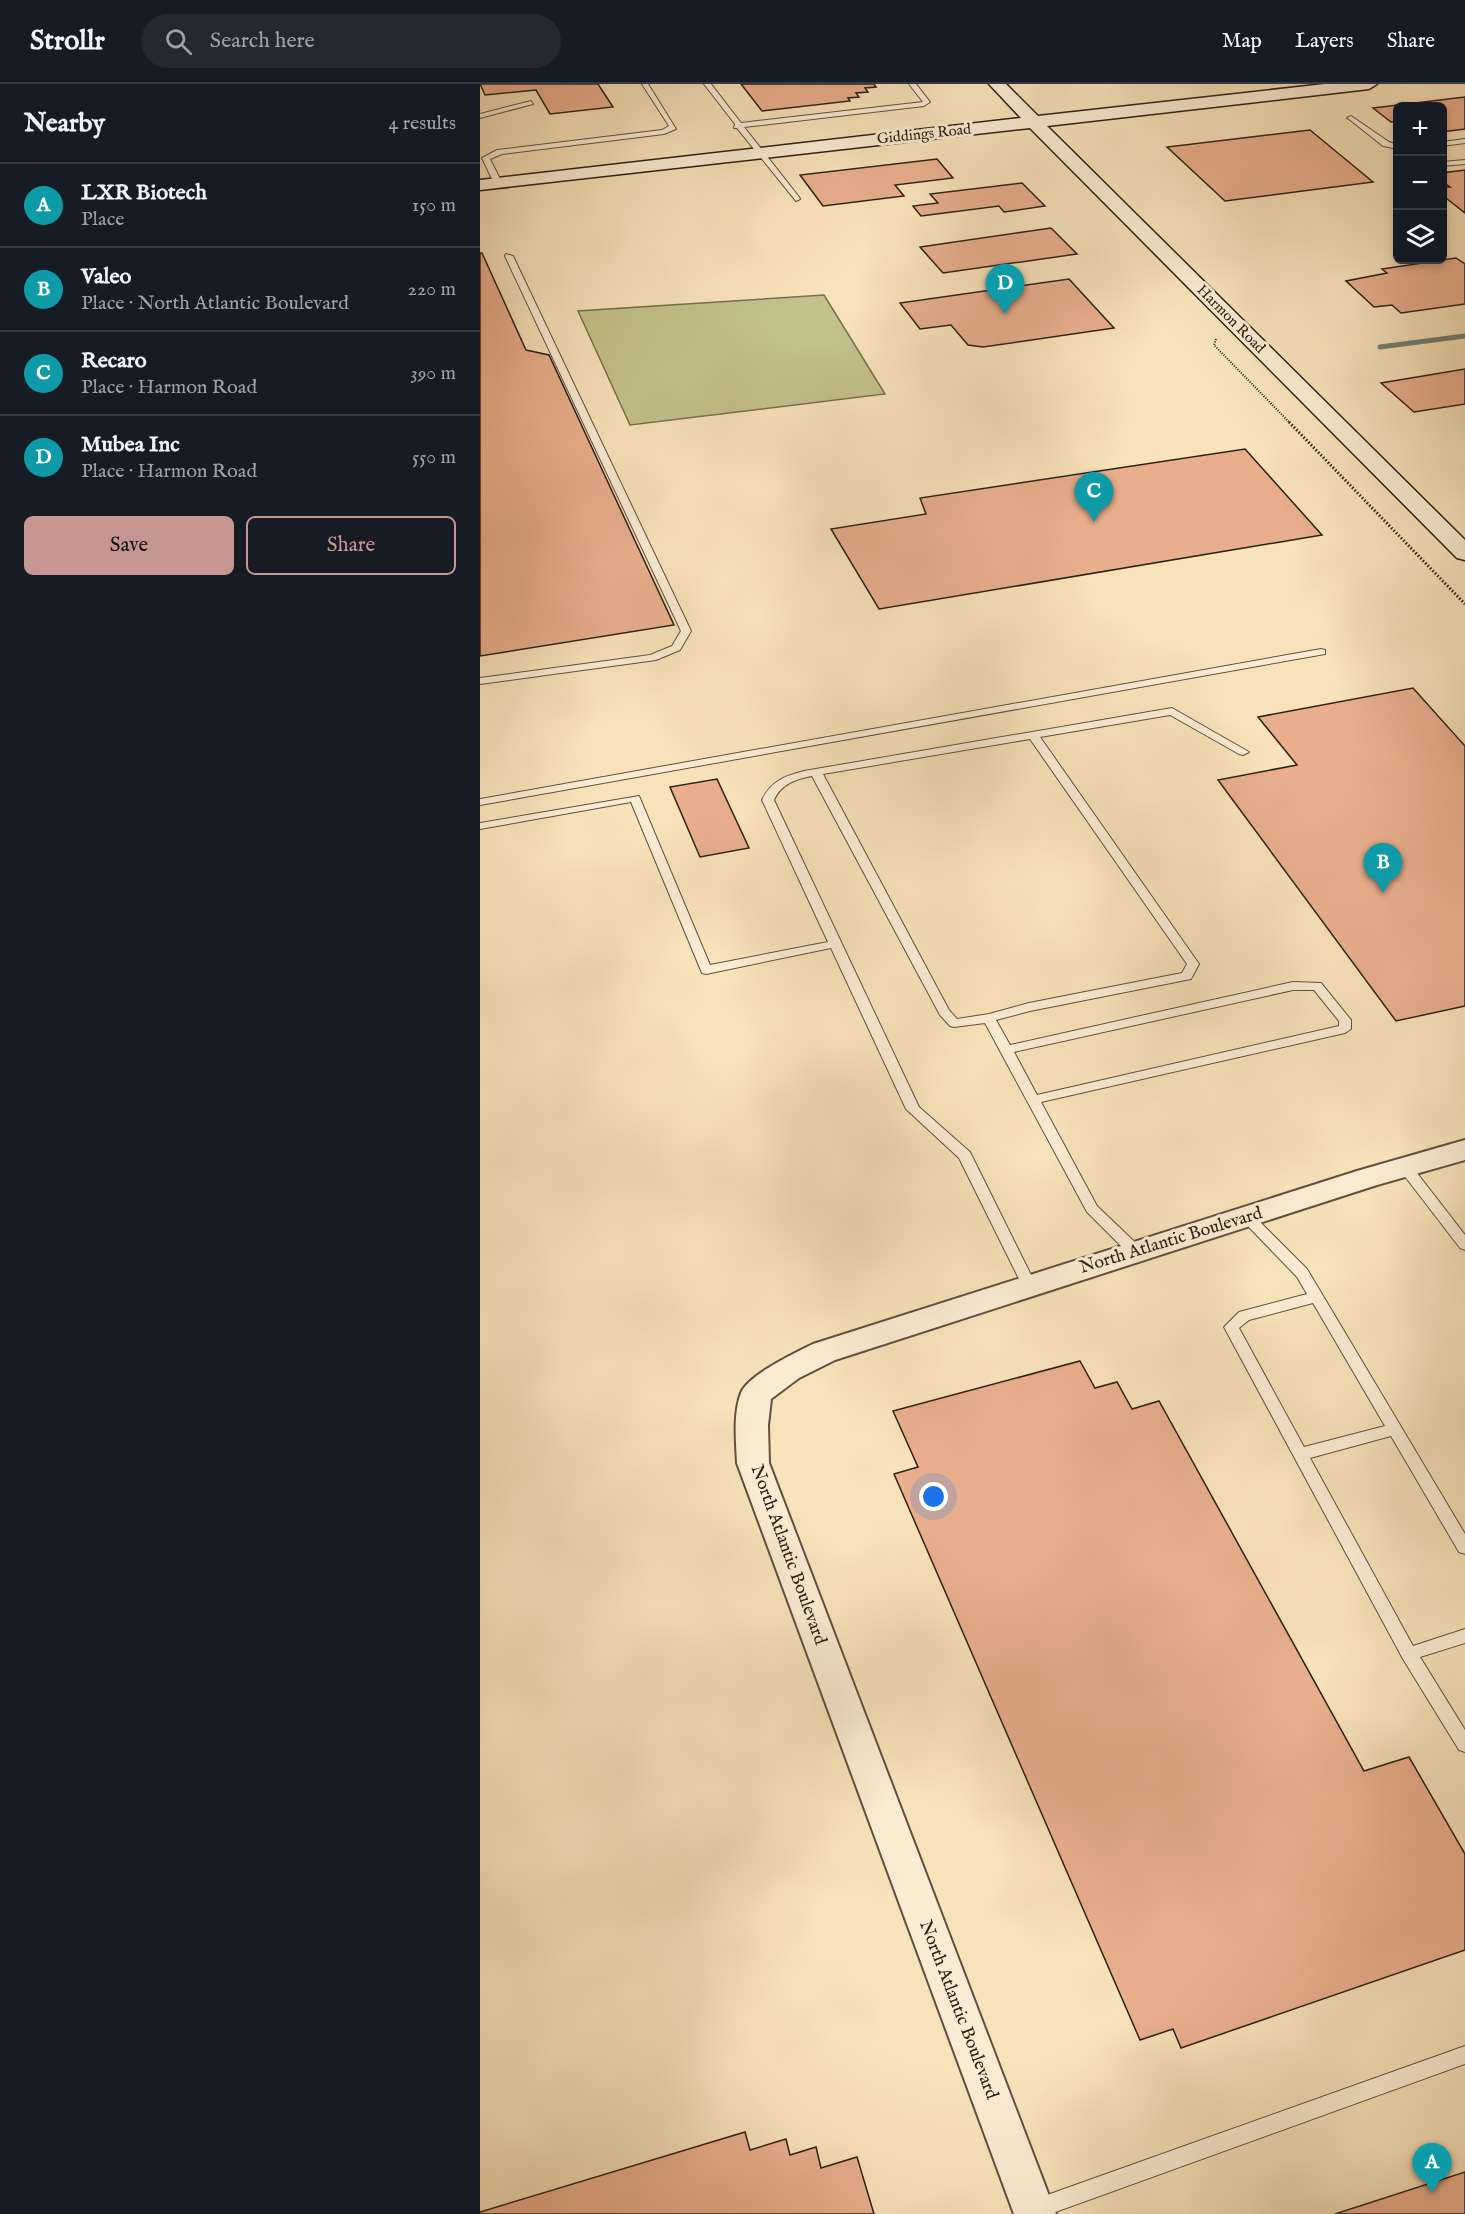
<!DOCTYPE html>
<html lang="en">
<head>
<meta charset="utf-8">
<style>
	:root { --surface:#171b24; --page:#242831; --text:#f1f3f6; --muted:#9ea1a6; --line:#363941; --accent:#c59692 }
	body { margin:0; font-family:"IM FELL English",serif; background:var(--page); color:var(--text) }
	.controls { position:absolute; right:18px; top:18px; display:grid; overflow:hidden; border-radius:9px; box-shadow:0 3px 9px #0003 }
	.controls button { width:54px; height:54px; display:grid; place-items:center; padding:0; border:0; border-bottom:2px solid var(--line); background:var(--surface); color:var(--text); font:30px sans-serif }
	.you { position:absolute; left:454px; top:1413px; width:21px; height:21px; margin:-15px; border:4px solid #fff; border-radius:50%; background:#1a73e8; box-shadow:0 0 0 9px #1a73e833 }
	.badge { display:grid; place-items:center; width:39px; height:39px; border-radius:50%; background:var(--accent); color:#fff; font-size:20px; font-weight:700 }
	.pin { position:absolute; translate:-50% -50px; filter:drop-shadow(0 2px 3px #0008) }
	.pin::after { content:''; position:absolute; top:32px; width:21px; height:18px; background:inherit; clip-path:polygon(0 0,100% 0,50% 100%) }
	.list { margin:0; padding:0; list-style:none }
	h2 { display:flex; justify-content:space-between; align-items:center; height:78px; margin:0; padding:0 24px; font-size:26px }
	h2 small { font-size:20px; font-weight:400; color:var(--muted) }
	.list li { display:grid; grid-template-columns:39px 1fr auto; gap:18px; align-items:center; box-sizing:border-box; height:84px; padding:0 24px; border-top:2px solid var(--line) }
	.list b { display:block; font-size:22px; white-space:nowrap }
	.list p { margin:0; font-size:20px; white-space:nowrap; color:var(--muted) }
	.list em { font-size:20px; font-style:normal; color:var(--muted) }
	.actions { display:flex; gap:12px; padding:18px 24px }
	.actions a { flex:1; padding:14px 0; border:2px solid var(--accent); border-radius:9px; text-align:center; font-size:21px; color:var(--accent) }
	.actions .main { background:var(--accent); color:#111 }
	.icon { flex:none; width:33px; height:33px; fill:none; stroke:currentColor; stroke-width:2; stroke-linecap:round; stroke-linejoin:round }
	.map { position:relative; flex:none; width:985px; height:2130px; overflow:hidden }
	header { display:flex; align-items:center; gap:36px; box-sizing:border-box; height:84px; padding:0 30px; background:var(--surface); border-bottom:2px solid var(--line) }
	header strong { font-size:28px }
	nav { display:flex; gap:33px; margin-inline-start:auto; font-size:21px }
	.search { width:420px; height:54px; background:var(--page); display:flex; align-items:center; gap:15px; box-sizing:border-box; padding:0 21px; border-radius:33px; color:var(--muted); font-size:22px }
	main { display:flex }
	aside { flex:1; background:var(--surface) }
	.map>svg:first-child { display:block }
</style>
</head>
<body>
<header>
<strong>Strollr</strong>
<div class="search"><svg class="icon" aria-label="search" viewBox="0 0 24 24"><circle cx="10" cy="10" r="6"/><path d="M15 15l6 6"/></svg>Search here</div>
<nav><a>Map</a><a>Layers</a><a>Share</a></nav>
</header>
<main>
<aside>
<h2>Nearby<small>4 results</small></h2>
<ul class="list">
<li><span class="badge" style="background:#0f9aa8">A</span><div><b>LXR Biotech</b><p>Place</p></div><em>150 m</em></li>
<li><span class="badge" style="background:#0f9aa8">B</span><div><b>Valeo</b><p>Place · North Atlantic Boulevard</p></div><em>220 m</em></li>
<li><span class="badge" style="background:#0f9aa8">C</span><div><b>Recaro</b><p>Place · Harmon Road</p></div><em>390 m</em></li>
<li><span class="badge" style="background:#0f9aa8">D</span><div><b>Mubea Inc</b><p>Place · Harmon Road</p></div><em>550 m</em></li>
</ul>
<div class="actions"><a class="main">Save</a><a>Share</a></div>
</aside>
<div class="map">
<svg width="985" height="2130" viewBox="0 0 985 2130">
	<rect width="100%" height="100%" fill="#f8e2b9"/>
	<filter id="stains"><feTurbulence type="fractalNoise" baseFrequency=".00333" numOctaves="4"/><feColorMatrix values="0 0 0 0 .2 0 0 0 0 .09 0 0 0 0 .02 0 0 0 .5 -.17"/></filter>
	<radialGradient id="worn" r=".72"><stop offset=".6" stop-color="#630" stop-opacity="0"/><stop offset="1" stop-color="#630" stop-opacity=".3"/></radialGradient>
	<!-- green -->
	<path fill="#c4c18a" stroke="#787050" stroke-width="1.5" d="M 344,211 L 405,310 L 150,341 L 98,227 Z"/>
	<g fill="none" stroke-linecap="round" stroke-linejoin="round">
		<!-- stream -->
		<path stroke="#707f71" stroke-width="5" d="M 900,263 L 985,252"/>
	</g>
	<!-- building -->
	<g fill="#e9af8d" stroke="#2c2017" stroke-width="1.5">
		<path d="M 0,0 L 118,0 L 133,23 L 70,30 L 56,6 L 5,11 Z"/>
		<path d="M 261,0 L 394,0 L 396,3 L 385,4 L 388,8 L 376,9 L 379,13 L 368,14 L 370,17 L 282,27 Z"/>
		<path d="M 985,13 L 985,45 L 962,48 L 962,22 L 918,22 L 918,37 L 911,38 L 893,24 Z"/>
		<path d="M 830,46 L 893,98 L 745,117 L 687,63 Z"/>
		<path d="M 457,75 L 473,94 L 415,101 L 424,112 L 343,122 L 320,91 Z"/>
		<path d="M 985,86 L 985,129 L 962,111 L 962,103 L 970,103 L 962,97 L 962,89 Z"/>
		<path d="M 542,99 L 565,122 L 524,128 L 519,122 L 441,132 L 433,122 L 458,119 L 450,110 Z"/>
		<path d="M 571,144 L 597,170 L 463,189 L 440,163 Z"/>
		<path d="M 0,169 L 2,169 L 46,266 L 69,271 L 194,541 L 0,572 Z"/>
		<path d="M 976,174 L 985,180 L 985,220 L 921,229 L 912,221 L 894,223 L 866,197 L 907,189 L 902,185 Z"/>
		<path d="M 589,195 L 634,244 L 503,263 L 488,261 L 471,241 L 440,245 L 420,219 Z"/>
		<path d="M 985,285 L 985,320 L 934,328 L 901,299 Z"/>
		<path d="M 765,365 L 842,451 L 399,525 L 351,445 L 446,430 L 440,414 Z"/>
		<path d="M 933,604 L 985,662 L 985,922 L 916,937 L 738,696 L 817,681 L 778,633 Z"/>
		<path d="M 237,695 L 269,764 L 220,773 L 190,703 Z"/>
		<path d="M 600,1277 L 615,1304 L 637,1298 L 652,1325 L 679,1317 L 884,1687 L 929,1673 L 985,1770 L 985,1866 L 701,1964 L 693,1945 L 660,1956 L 414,1390 L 438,1383 L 413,1327 Z"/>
		<path d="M 265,2048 L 270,2066 L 306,2055 L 310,2071 L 336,2063 L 341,2084 L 377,2073 L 394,2130 L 0,2130 L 0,2128 Z"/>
		<path d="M 985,2088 L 985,2130 L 855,2130 Z"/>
	</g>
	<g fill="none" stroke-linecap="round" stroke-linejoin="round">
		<!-- lane casing -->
		<g stroke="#5f5040" stroke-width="2">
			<g id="lane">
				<path d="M 162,0 L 168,0 L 196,45 L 184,50 L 22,70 L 10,75 L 22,99 L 18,101 L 14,99 L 2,74 L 17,66 L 182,46 L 189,42 Z"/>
				<path d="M 224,0 L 231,0 L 261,39 L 443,18 L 429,0 L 436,0 L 450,18 L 444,22 L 264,43 L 319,113 L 320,115 L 316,117 L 257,44 L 254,44 L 255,40 Z"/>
				<path d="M 51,17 L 53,20 L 0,34 L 0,30 Z"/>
				<path d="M 871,32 L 909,58 L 918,61 L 918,65 L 903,62 L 869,35 L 867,34 Z"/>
				<path d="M 985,55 L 985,59 L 962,62 L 962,58 Z"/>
				<path d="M 985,76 L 985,80 L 962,82 L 962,78 Z"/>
				<path d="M 26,170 L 33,172 L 211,547 L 200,566 L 176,576 L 0,600 L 0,594 L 170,571 L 192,562 L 201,547 L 25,172 Z"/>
				<path d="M 841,565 L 845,566 L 845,570 L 0,721 L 0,715 Z"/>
				<path d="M 692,624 L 769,668 L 763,671 L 759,670 L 690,631 L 560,653 L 719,880 L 711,895 L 550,927 L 516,936 L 530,961 L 813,898 L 841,899 L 871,936 L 871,945 L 865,949 L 561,1018 L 617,1122 L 661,1164 L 663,1168 L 656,1173 L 651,1172 L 607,1128 L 505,939 L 474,943 L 470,942 L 460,931 L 332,692 C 316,695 301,700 294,716 L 439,1023 L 490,1068 L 556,1201 L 554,1205 L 544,1205 L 542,1201 L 479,1074 L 426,1025 L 351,864 L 226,890 L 222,889 L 151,718 L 0,745 L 0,739 L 159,712 L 230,881 L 348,858 L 282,716 C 291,697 305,692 324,687 ZM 550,655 L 707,880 L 702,889 L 549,919 L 509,930 L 477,935 L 469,926 L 343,690 ZM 813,906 L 834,906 L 859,937 L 859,942 L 557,1011 L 534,968 Z"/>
				<path d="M 925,1078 L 930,1080 L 985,1151 L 985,1166 L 980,1164 L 920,1086 L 918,1083 Z"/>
				<path d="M 767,1128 L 772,1130 L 827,1185 L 985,1450 L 985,1470 L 979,1468 L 911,1352 L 830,1374 L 933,1562 L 985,1545 L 985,1559 L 940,1573 L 985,1646 L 985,1668 L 979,1666 L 923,1575 L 744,1243 L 759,1228 L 827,1210 L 817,1193 L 762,1136 L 760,1133 L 762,1130 ZM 833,1219 L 905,1342 L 824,1363 L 759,1244 L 769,1236 Z"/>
				<path d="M 985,1962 L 985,1980 L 570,2130 L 548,2130 L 546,2125 L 549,2118 L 556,2115 Z"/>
			</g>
		</g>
		<!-- street casing -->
		<g stroke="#5f5040" stroke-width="4">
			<path id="street" d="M 985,1056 L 985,1076 L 897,1101 L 355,1276 L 319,1294 L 291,1315 L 288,1341 L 289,1379 L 576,2130 L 534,2130 L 257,1379 C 256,1357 253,1330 261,1309 C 268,1291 315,1269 333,1260 L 877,1087 Z"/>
		</g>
		<!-- secondary casing -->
		<g stroke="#2c2017" stroke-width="3">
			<path id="secondary" d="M 509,0 L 526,0 L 558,32 L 845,0 L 897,0 L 889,5 L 567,42 L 985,456 L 985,476 L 977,474 L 550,44 L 0,106 L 0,96 L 541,34 Z"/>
		</g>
		<!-- path-far1 -->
		<path stroke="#2c2017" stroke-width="2" stroke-dasharray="1 1.5" stroke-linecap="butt" d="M 736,255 L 734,261 L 810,339"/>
		<!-- path -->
		<path stroke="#2c2017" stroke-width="3" stroke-dasharray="1.5 2" stroke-linecap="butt" d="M 809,338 L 985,520"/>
		<!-- lane -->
		<use href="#lane" fill="#faecd2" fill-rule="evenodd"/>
		<!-- street -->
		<use href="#street" fill="#faecd2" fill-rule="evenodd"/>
		<!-- secondary -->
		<use href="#secondary" fill="#faecd2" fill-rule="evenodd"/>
	</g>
	<g text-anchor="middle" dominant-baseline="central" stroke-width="6" stroke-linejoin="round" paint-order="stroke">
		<!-- far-street labels -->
		<g font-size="15" fill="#2c2017" stroke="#faecd2">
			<text transform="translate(444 50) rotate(-6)">Giddings Road</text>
			<text transform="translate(751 235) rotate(45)">Harmon Road</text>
		</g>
		<!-- street labels -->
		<g font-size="18" fill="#2c2017" stroke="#faecd2">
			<text transform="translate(691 1157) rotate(-17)">North Atlantic Boulevard</text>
			<text transform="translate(308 1471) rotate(70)">North Atlantic Boulevard</text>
			<text transform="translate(478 1926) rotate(69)">North Atlantic Boulevard</text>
		</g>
	</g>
	<rect width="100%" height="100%" filter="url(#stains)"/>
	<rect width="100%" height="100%" fill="url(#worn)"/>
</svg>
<div class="controls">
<button>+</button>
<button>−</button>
<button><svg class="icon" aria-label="layers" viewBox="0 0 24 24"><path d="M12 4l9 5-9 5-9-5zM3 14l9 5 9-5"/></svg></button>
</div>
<div class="you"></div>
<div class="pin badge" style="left:952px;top:2109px;background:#0f9aa8">A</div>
<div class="pin badge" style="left:903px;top:809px;background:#0f9aa8">B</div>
<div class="pin badge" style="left:614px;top:438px;background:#0f9aa8">C</div>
<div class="pin badge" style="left:525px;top:230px;background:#0f9aa8">D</div>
</div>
</main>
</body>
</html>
